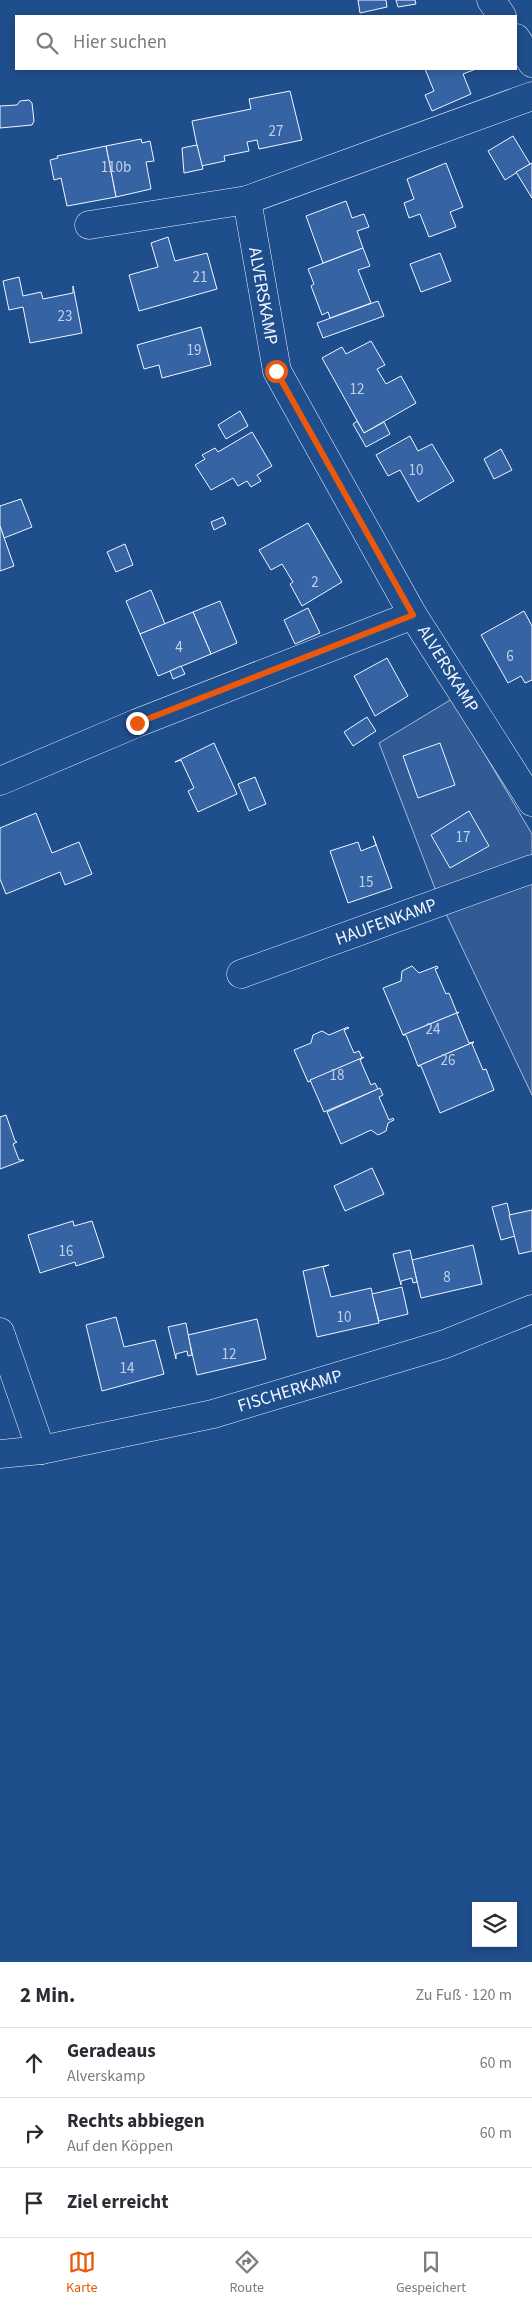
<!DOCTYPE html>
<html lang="de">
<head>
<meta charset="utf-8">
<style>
	:root { --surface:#fff; --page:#f2f2f3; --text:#2b2b33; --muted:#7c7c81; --line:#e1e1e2; --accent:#ea580c }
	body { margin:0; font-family:"Source Sans 3",sans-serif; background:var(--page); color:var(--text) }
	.controls { position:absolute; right:15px; bottom:15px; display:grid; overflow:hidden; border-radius:0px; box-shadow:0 2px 8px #0003 }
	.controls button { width:45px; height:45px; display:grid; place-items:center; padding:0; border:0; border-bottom:1px solid var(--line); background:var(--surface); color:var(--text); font:25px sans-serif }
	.stop { position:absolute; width:15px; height:15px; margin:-11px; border:4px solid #ea580c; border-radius:50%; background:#fff }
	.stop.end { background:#ea580c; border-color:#fff; box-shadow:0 1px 5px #0008 }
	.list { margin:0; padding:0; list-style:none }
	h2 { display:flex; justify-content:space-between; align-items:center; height:65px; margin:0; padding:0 20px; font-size:21px }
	h2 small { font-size:16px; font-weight:400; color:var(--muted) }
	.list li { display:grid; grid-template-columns:32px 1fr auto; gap:15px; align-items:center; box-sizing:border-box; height:70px; padding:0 20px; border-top:1px solid var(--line) }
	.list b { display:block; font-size:19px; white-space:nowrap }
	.list p { margin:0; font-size:16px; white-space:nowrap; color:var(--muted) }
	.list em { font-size:16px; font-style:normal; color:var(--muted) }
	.icon { flex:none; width:28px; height:28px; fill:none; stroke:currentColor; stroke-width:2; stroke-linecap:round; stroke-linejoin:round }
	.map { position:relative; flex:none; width:532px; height:1962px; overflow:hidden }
	.search { position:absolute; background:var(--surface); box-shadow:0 2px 8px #0003; left:15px; right:15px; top:15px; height:55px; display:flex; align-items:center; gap:12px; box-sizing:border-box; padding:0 18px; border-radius:0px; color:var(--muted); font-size:19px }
	.sheet { height:275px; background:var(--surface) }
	nav { display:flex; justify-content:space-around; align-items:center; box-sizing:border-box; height:70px; border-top:1px solid var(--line); background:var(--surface); font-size:14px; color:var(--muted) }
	nav a { display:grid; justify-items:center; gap:2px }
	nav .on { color:var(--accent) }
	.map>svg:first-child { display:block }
</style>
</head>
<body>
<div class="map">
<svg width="532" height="1962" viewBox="0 0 532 1962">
	<rect width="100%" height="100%" fill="#1f4e8c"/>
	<!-- built -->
	<path fill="#305b95" stroke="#a8bbd7" d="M 452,699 L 532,834 L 532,1095 L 439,899 L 379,743 Z"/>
	<!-- building -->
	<g fill="#3563a3" stroke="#f2f6ff">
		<path d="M 358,0 L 386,0 L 387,7 L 360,13 Z"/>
		<path d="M 396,0 L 415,0 L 416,4 L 398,7 Z"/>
		<path d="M 425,69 L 476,69 L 463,74 L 471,94 L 432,111 L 425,95 L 434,91 Z"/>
		<path d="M 290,91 L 302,140 L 259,149 L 257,140 L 247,142 L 249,151 L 224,156 L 225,161 L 201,166 L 192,121 L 251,109 L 249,99 Z"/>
		<path d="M 29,100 L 32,103 L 34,121 L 32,125 L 0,128 L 0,106 L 17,105 L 20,101 Z"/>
		<path d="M 513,136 L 530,164 L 505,180 L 488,151 Z"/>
		<path d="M 141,139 L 142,143 L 150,141 L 154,161 L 146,162 L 151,189 L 116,197 L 106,146 Z"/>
		<path d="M 197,145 L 203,169 L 184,173 L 182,148 Z"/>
		<path d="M 106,146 L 116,197 L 67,206 L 61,178 L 54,180 L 50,160 L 58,158 L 57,156 Z"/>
		<path d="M 446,163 L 463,207 L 450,212 L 456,227 L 429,237 L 420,214 L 409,218 L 404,203 L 414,199 L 407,179 Z"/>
		<path d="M 532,163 L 532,198 L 516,172 Z"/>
		<path d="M 346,201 L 352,218 L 364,214 L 369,227 L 357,231 L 363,248 L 323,263 L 306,216 Z"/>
		<path d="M 168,237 L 175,261 L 207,253 L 217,289 L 139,311 L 129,275 L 158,267 L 151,243 Z"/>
		<path d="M 363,248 L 370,266 L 358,270 L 371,303 L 330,318 L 328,312 L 322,315 L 311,286 L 314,284 L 308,269 Z"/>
		<path d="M 440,253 L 451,281 L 421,292 L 410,264 Z"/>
		<path d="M 19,277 L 23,296 L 41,292 L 43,299 L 73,293 L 73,286 L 82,333 L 30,343 L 23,307 L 9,310 L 3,281 Z"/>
		<path d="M 378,301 L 384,316 L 323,338 L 317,323 Z"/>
		<path d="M 201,327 L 211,365 L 162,378 L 159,365 L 144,369 L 137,345 Z"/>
		<path d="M 371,341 L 385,365 L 377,369 L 386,384 L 401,376 L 416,403 L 364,433 L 322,358 L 342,347 L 346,354 Z"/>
		<path d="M 240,411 L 248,426 L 226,439 L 218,425 Z"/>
		<path d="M 357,421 L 364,433 L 384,422 L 390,434 L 366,447 L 353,424 Z"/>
		<path d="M 252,432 L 272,466 L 257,475 L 261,481 L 251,487 L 247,481 L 238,486 L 233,478 L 211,490 L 195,465 L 205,459 L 202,455 L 215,448 L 218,452 Z"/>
		<path d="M 410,436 L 418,451 L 432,444 L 454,481 L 418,502 L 400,470 L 388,476 L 376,455 Z"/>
		<path d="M 501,449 L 512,470 L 494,479 L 484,459 Z"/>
		<path d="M 21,499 L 32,527 L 4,538 L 0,526 L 0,506 Z"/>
		<path d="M 223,517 L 226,524 L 214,530 L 211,522 Z"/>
		<path d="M 308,523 L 342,582 L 302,606 L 290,584 L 293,582 L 282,564 L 271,570 L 259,550 Z"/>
		<path d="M 0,526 L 14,566 L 0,571 Z"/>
		<path d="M 125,544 L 133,565 L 116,572 L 107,552 Z"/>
		<path d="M 151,590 L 165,624 L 140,634 L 126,601 Z"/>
		<path d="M 220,601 L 237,643 L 211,654 L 193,612 Z"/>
		<path d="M 308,608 L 320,633 L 295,644 L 284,620 Z"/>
		<path d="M 524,611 L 532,626 L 532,680 L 525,683 L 521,676 L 508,683 L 481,635 Z"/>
		<path d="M 193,612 L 211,654 L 158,676 L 140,634 Z"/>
		<path d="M 387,658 L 408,696 L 375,716 L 354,676 Z"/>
		<path d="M 181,666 L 185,674 L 173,679 L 170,671 Z"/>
		<path d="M 367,717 L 376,731 L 353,746 L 344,732 Z"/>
		<path d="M 214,743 L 237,794 L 198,812 L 188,791 L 194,788 L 181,760 L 175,762 Z"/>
		<path d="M 440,743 L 455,785 L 418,798 L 403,756 Z"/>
		<path d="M 255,777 L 266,804 L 249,811 L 238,784 Z"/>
		<path d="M 469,811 L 489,846 L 450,868 L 431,835 Z"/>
		<path d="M 36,813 L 52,853 L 79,842 L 92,874 L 65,885 L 60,872 L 6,894 L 0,879 L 0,828 Z"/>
		<path d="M 373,836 L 392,888 L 348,903 L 330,851 L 358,842 L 361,851 L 376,845 Z"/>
		<path d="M 412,966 L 419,973 L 437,966 L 438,968 L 435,969 L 446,994 L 449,993 L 457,1013 L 403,1035 L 383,988 L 401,981 L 402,971 Z"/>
		<path d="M 459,1012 L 457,1014 L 469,1043 L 474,1042 L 418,1066 L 406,1035 L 403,1035 Z"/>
		<path d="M 348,1027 L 349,1028 L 344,1030 L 354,1053 L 359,1051 L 362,1058 L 308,1082 L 294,1050 L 311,1043 L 313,1035 L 322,1031 L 329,1035 Z"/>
		<path d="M 474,1042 L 472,1044 L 483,1070 L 486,1069 L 494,1090 L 440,1113 L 421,1066 L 418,1066 Z"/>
		<path d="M 364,1057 L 360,1060 L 371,1085 L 375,1083 L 378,1089 L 324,1112 L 310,1080 Z"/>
		<path d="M 380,1088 L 383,1095 L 379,1097 L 389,1120 L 393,1118 L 394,1120 L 388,1123 L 386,1131 L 378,1135 L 371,1130 L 341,1144 L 327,1112 Z"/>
		<path d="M 6,1115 L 15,1141 L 17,1142 L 13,1144 L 19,1160 L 24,1160 L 0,1169 L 0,1117 Z"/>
		<path d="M 372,1168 L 384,1194 L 345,1211 L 334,1186 Z"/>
		<path d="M 507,1203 L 515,1236 L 501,1240 L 492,1207 Z"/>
		<path d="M 532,1210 L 532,1251 L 519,1254 L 509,1215 Z"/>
		<path d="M 73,1221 L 74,1226 L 92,1221 L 104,1257 L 76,1266 L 75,1262 L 40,1273 L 28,1235 Z"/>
		<path d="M 473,1245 L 482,1284 L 421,1298 L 412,1260 Z"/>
		<path d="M 410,1250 L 417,1282 L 413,1283 L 412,1278 L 401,1281 L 401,1285 L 393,1254 Z"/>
		<path d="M 329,1265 L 323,1267 L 331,1297 L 371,1288 L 379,1323 L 317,1337 L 303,1271 Z"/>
		<path d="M 402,1287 L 408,1314 L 379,1321 L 372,1294 Z"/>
		<path d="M 116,1317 L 124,1347 L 155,1340 L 164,1374 L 102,1391 L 86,1325 Z"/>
		<path d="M 257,1319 L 266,1359 L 197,1375 L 188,1335 Z"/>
		<path d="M 186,1323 L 192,1355 L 188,1356 L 187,1351 L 176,1354 L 176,1359 L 168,1327 Z"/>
	</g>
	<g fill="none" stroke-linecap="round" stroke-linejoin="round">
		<!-- minor casing -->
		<g stroke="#f2f6ff" stroke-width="29">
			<g id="minor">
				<path d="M 491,0 L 502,16"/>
				<path d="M 516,38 L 532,63"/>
				<path d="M 247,200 L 277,371 L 413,615 L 532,802"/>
				<path d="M 89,225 L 247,200 L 532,96"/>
				<path d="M 0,781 L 137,723 L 413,615"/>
				<path d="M 241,974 L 532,869"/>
				<path d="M 0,1332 L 41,1450"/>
				<path d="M 0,1454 L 41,1450 L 213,1414 L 445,1344 L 532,1309"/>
			</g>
		</g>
		<!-- minor -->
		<use href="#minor" stroke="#1f4e8c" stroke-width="28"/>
	</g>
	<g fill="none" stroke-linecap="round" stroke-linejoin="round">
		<!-- route -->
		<path stroke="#ea580c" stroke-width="6" d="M 137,723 L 413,615 L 276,371"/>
	</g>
	<g text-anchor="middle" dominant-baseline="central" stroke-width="4" stroke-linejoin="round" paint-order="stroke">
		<!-- number labels -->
		<g font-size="15" fill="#c3d1e8">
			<text x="276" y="131">27</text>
			<text x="116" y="167">110b</text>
			<text x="200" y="277">21</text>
			<text x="65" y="316">23</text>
			<text x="194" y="350">19</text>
			<text x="357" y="389">12</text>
			<text x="416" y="470">10</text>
			<text x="315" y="582">2</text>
			<text x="179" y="647">4</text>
			<text x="510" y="656">6</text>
			<text x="463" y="837">17</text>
			<text x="366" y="882">15</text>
			<text x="433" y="1029">24</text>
			<text x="448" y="1060">26</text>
			<text x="337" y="1075">18</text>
			<text x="66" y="1251">16</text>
			<text x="447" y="1277">8</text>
			<text x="344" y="1317">10</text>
			<text x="229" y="1354">12</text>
			<text x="127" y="1368">14</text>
		</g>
		<!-- street labels -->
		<g font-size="18" fill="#f2f6ff" stroke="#1f4e8c">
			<text transform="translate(263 296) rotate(80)">ALVERSKAMP</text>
			<text transform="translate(448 669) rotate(58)">ALVERSKAMP</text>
			<text transform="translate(386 922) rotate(-20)">HAUFENKAMP</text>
			<text transform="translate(290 1391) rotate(-17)">FISCHERKAMP</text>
		</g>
	</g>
</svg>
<div class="controls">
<button><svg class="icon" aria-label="layers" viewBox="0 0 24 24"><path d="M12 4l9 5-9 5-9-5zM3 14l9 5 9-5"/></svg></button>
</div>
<div class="stop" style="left:276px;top:371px"></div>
<div class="stop end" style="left:137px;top:723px"></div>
<div class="search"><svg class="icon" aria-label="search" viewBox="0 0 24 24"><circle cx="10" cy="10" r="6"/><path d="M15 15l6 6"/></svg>Hier suchen</div>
</div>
<section class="sheet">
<h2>2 Min.<small>Zu Fuß · 120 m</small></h2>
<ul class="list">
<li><svg class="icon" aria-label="ahead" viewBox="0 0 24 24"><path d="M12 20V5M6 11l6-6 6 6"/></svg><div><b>Geradeaus</b><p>Alverskamp</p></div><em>60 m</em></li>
<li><svg class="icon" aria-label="right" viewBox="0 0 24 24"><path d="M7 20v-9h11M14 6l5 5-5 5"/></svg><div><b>Rechts abbiegen</b><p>Auf den Köppen</p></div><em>60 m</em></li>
<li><svg class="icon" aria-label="arrive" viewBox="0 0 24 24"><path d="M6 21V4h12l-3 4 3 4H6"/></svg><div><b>Ziel erreicht</b></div></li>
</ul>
</section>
<nav>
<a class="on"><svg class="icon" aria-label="map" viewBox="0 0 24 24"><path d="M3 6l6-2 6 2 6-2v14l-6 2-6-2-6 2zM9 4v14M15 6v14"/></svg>Karte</a>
<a><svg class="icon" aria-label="directions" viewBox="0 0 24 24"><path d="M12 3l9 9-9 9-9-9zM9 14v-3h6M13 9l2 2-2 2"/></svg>Route</a>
<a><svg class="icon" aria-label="saved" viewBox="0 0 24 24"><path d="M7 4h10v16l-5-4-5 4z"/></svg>Gespeichert</a>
</nav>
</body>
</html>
